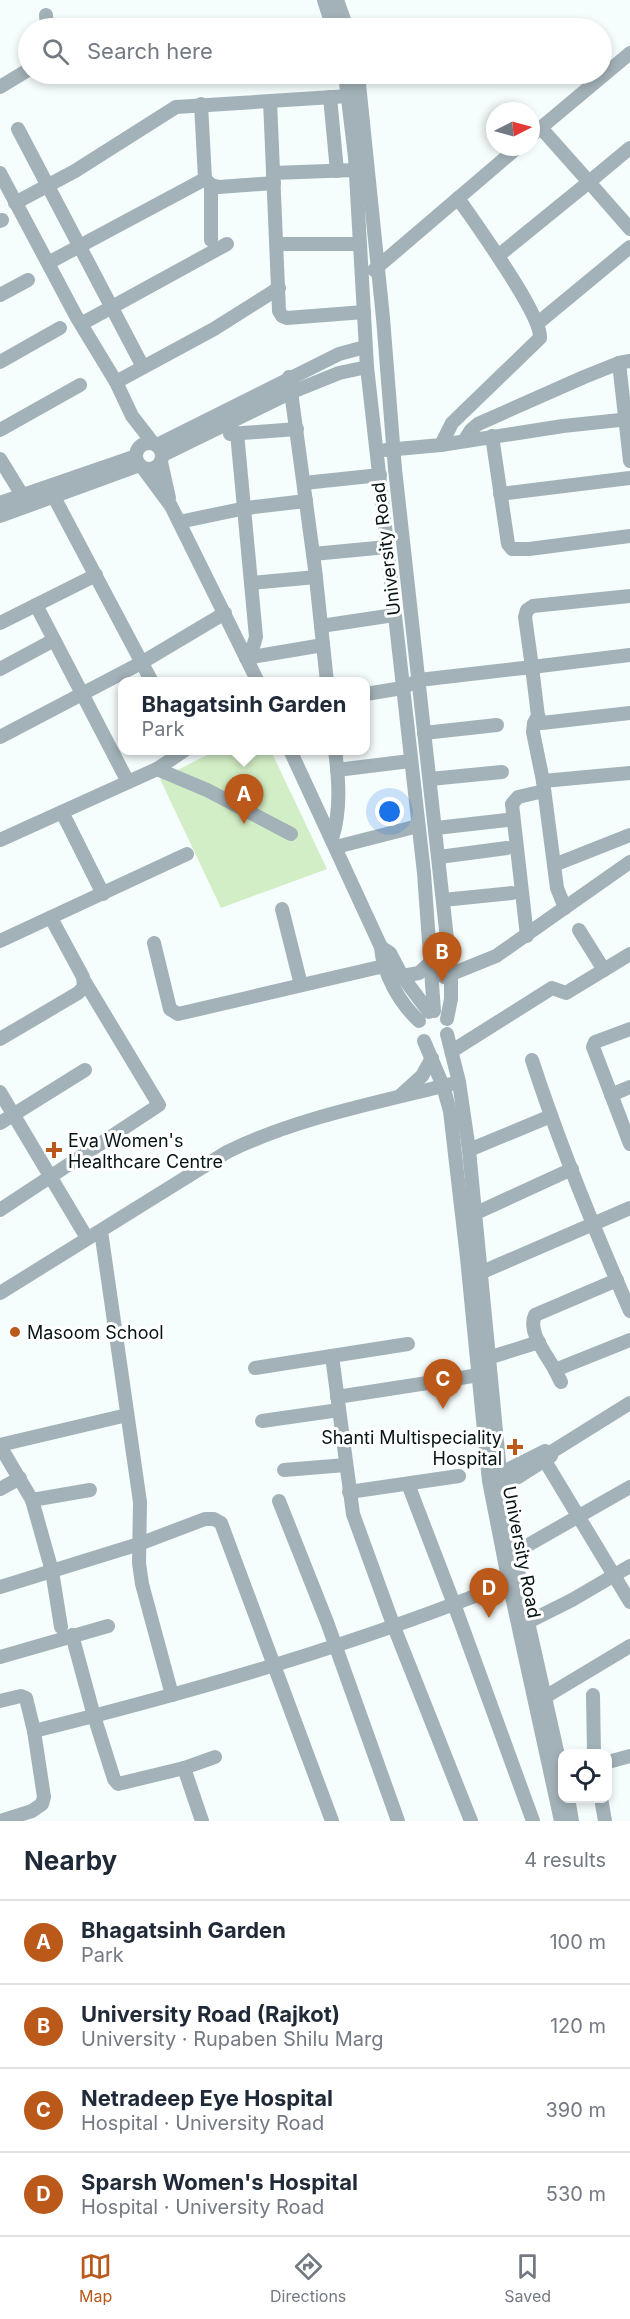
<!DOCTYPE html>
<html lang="en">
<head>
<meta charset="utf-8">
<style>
	:root { --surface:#fff; --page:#f2f2f3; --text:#1f2937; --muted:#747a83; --line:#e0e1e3; --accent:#ba591a }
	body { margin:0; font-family:Inter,sans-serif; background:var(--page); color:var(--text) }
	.controls { position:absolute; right:18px; bottom:18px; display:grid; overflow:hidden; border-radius:12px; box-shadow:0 3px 9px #0003 }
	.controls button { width:54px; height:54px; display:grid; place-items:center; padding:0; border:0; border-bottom:2px solid var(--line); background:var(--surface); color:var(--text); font:30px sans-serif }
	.compass { position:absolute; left:486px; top:102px; width:54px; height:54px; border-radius:50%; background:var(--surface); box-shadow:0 3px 9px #0003; rotate:84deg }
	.you { position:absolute; left:390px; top:812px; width:21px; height:21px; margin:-15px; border:4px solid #fff; border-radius:50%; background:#1a73e8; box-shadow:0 0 0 9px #1a73e833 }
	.badge { display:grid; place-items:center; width:39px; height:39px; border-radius:50%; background:var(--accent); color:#fff; font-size:20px; font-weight:700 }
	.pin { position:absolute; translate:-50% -50px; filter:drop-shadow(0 2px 3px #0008) }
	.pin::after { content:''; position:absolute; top:32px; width:21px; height:18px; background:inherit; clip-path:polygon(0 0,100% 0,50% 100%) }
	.popup { position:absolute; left:118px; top:677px; width:252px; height:78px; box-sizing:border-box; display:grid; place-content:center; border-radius:12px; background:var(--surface); filter:drop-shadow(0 2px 4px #0005); font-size:20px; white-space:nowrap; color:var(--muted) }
	.popup b { font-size:22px; color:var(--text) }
	.popup::after { content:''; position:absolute; left:50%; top:100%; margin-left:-12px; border:12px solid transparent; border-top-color:var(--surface) }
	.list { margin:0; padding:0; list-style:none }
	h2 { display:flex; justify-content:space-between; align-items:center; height:78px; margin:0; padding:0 24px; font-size:26px }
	h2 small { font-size:20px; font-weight:400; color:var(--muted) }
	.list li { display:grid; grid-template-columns:39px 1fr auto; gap:18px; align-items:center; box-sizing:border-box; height:84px; padding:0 24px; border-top:2px solid var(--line) }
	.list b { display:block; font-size:22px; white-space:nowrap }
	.list p { margin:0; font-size:20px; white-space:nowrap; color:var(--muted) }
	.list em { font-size:20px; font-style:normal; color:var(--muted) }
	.icon { flex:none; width:33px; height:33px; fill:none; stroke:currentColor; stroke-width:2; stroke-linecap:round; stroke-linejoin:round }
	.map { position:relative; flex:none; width:630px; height:1821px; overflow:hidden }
	.search { position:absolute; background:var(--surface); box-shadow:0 3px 9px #0003; left:18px; right:18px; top:18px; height:66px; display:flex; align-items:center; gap:15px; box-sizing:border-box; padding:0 21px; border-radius:33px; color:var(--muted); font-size:22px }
	.sheet { height:414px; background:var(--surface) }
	nav { display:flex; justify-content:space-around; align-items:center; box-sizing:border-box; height:84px; border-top:2px solid var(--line); background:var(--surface); font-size:16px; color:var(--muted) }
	nav a { display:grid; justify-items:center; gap:3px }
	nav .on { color:var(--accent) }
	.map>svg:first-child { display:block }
</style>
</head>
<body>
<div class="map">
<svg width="630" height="1821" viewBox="0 0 630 1821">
	<rect width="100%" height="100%" fill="#f6fdfd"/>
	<!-- green -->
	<path fill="#d2eec6" d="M 215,751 L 271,751 L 327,869 L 221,908 L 160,779 Z"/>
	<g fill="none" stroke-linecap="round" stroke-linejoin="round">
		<!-- minor -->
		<g stroke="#a3b2b8" stroke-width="14">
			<path d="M 324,0 L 333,28"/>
			<path d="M 337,0 L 347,28"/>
			<path d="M 46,15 L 47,28"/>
			<path d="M 345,74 L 355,157 L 367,367 L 424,873 L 434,1011"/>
			<path d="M 358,74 L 383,318 L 395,469 L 451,975 L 451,999 L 447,1019"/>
			<path d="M 0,87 L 28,70"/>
			<path d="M 330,97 L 337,171"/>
			<path d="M 270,101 L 279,311 L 282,316 L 287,318 L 364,312"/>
			<path d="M 541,128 L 589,182 L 630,148"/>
			<path d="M 18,129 L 143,367"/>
			<path d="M 531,136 L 630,53"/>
			<path d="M 0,173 L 76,316 L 116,382 L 132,416 L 153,443"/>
			<path d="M 273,173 L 355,170"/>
			<path d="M 205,179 L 211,185 L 219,187 L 274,183"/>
			<path d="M 211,185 L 211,240"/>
			<path d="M 15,203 L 75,171 L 176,107 L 349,96"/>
			<path d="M 0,221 L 2,220"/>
			<path d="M 277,244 L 360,244"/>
			<path d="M 498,256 L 589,182 L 630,229"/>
			<path d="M 48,263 L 205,179 L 201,104"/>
			<path d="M 374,270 L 518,147"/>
			<path d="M 0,295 L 28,280"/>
			<path d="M 538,323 L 630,247"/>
			<path d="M 81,324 L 227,244"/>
			<path d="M 0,362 L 60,328"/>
			<path d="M 619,363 L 630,461"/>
			<path d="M 289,377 L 315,569 L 327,682"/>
			<path d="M 116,382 L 214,329 L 279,288"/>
			<path d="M 0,430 L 80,385"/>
			<path d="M 237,433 L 251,583 L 316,577"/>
			<path d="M 230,434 L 297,429"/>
			<path d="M 492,436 L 508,544 L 512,549 L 529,549 L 630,536"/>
			<path d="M 464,441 L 471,430 L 478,424 L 584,377 L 619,363 L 630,361"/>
			<circle cx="149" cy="456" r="13"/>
			<path d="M 157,445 L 339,354 L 365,347"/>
			<path d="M 441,445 L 563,426 L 630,419"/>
			<path d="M 386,450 L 441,445 L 452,423 L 540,338 C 542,314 474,222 458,198"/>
			<path d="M 163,455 L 292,392 L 339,373 L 367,367"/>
			<path d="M 0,459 L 27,503"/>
			<path d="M 161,462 L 169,498"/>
			<path d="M 143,468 L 171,506 L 258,682"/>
			<path d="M 304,483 L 380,475"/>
			<path d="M 500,494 L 630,478"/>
			<path d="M 54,497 L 152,682"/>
			<path d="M 0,503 L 136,456"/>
			<path d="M 0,516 L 140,465"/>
			<path d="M 179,522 L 246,508 L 306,501"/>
			<path d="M 313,554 L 387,547"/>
			<path d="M 630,596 L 533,606 L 527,610 L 525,617 L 532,667 L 630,655"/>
			<path d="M 36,605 L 128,782"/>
			<path d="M 0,623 L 96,575"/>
			<path d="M 321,626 L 394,615"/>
			<path d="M 244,652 L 253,647 L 256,637 L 251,583"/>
			<path d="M 246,658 L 323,645"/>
			<path d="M 0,669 L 54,640"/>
			<path d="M 366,694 L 402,688 L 419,680 L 532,667 L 538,716 L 542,723 L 630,713"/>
			<path d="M 538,716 L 534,723 L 533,732 L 543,781 L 557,888 L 565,908"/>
			<path d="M 424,733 L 497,725"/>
			<path d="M 0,737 L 141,663 L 225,613"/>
			<path d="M 290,750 L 381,947 C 383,974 399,1002 419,1021"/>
			<path d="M 157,769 L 207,790 L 291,834"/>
			<path d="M 337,770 L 410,761"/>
			<path d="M 430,779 L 502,772"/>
			<path d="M 543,781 L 630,773"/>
			<path d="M 62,812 L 103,894"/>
			<path d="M 436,828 L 507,820"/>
			<path d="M 332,839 C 341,810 339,781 335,750"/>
			<path d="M 0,840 L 157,769 L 185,750"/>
			<path d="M 336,847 L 418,826"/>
			<path d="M 439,857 L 507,848"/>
			<path d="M 554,865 L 630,835"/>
			<path d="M 443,900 L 512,893"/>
			<path d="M 282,909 L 301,985"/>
			<path d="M 579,930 L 604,970"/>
			<path d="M 527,936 L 512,804 L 518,797 L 544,791"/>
			<path d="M 0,941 L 187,854"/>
			<path d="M 154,943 L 170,1009 L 178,1014 L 384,966"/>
			<path d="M 381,947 L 390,953 L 402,976 L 429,1012"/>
			<path d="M 402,976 L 419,973 L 431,962"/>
			<path d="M 444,977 L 496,956 L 630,862"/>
			<path d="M 630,1029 L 595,1042 L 593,1047 L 630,1144"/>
			<path d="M 447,1034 L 459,1082 L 469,1150 L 501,1483 L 528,1622 L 562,1773"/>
			<path d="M 0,1039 L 78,993 L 84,987 L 83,977 L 51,918"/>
			<path d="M 424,1041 L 443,1086 L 450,1111 L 467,1258 L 489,1481 L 509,1583 L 561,1821"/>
			<path d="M 452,1051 L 552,988 L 566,993 L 630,954"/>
			<path d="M 532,1060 C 560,1146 594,1229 630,1311"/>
			<path d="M 0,1092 L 87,1238"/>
			<path d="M 401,1095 L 422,1076 L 432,1058"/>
			<path d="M 611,1095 L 630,1087"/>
			<path d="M 0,1123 L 85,1070"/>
			<path d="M 469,1150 L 551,1116"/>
			<path d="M 0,1210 L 159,1105 L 85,982"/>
			<path d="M 474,1214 L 572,1169"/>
			<path d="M 101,1231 L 140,1502 L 139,1563 L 142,1584 L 172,1695"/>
			<path d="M 480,1273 L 630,1208"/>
			<path d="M 0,1293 L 227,1152 C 296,1118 376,1103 451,1084"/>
			<path d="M 332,1356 L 353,1514 L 394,1627 L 471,1821"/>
			<path d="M 488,1358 L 539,1342"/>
			<path d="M 255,1368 L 408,1344"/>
			<path d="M 555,1370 C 547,1355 527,1332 535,1315 L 617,1280"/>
			<path d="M 561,1382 L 555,1370 L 630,1340"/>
			<path d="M 337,1397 L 479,1375"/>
			<path d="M 262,1421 L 339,1410"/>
			<path d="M 0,1445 L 127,1415"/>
			<path d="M 0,1446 L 32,1500 L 52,1571 L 61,1627"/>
			<path d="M 545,1461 L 630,1602"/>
			<path d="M 284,1470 L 346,1465"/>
			<path d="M 491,1473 L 509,1469 L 545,1451"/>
			<path d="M 408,1484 L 454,1604 L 509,1583"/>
			<path d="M 492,1485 L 518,1477 L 551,1456 L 553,1451 L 630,1403"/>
			<path d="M 0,1489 L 20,1478"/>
			<path d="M 349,1492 L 459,1476"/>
			<path d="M 32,1500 L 90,1490"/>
			<path d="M 279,1501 L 327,1622 L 398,1821"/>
			<path d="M 514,1553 L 630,1487"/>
			<path d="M 0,1587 L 139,1544 L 205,1519 L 214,1519 L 221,1523 L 332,1821"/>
			<path d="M 528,1622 L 572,1600 L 630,1566"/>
			<path d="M 72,1635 L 94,1716 L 114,1779 L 118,1784 L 184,1768 L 215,1757"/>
			<path d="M 0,1657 L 108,1626"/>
			<path d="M 593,1695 L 594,1754"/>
			<path d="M 545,1697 L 630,1646"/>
			<path d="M 0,1701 L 21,1696 L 26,1698 L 34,1731 C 176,1696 317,1656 454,1604 L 533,1821"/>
			<path d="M 608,1762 L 630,1756"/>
			<path d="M 184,1768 L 202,1821"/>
			<path d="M 568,1798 L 572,1821"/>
			<path d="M 601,1798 L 605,1821"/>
			<path d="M 0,1821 L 32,1811 L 42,1804 L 44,1797 L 34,1731"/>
		</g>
	</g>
	<!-- markers -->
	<g fill="#ba591a" stroke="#fff" stroke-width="2">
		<path d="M51 1141h6v6h6v6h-6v6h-6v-6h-6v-6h6z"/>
		<circle cx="15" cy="1332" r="6"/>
		<path d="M512 1438h6v6h6v6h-6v6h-6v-6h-6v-6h6z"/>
	</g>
	<g text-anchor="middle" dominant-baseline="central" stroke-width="6" stroke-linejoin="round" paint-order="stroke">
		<!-- street labels -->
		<g font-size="18" fill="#061414" stroke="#fff">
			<text transform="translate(386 549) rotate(-97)">University Road</text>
			<text transform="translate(522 1552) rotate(79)">University Road</text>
		</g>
		<!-- poi labels -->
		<g font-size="18" fill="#061414" stroke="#fff" text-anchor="start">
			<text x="68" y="1140">Eva Women's<tspan x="68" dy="21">Healthcare Centre</tspan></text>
			<text x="27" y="1332">Masoom School</text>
			<text x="502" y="1437" text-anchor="end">Shanti Multispeciality<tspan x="502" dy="21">Hospital</tspan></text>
		</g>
	</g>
</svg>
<div class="controls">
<button><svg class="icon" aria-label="locate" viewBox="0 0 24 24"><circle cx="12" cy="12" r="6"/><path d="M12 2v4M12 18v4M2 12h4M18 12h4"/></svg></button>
</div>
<svg class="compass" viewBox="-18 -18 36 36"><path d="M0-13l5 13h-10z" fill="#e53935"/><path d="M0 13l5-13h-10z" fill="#747a83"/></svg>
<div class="you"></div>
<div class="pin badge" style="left:244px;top:824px">A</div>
<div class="popup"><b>Bhagatsinh Garden</b>Park</div>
<div class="pin badge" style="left:442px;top:982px">B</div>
<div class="pin badge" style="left:443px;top:1409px">C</div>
<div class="pin badge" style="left:489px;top:1618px">D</div>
<div class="search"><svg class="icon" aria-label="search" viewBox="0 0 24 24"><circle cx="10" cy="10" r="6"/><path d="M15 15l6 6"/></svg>Search here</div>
</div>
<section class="sheet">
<h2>Nearby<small>4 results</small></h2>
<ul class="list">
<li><span class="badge">A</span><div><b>Bhagatsinh Garden</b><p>Park</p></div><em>100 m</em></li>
<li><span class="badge">B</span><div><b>University Road (Rajkot)</b><p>University · Rupaben Shilu Marg</p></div><em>120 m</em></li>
<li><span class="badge">C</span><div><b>Netradeep Eye Hospital</b><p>Hospital · University Road</p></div><em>390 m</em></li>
<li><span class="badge">D</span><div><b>Sparsh Women's Hospital</b><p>Hospital · University Road</p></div><em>530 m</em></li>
</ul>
</section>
<nav>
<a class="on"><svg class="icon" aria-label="map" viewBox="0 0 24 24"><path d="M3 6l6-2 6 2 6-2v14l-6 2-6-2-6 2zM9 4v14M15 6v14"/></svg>Map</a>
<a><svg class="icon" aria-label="directions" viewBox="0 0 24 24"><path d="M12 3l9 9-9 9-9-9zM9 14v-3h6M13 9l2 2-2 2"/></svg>Directions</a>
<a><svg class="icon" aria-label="saved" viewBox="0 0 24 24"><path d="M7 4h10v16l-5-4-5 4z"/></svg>Saved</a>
</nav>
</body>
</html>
